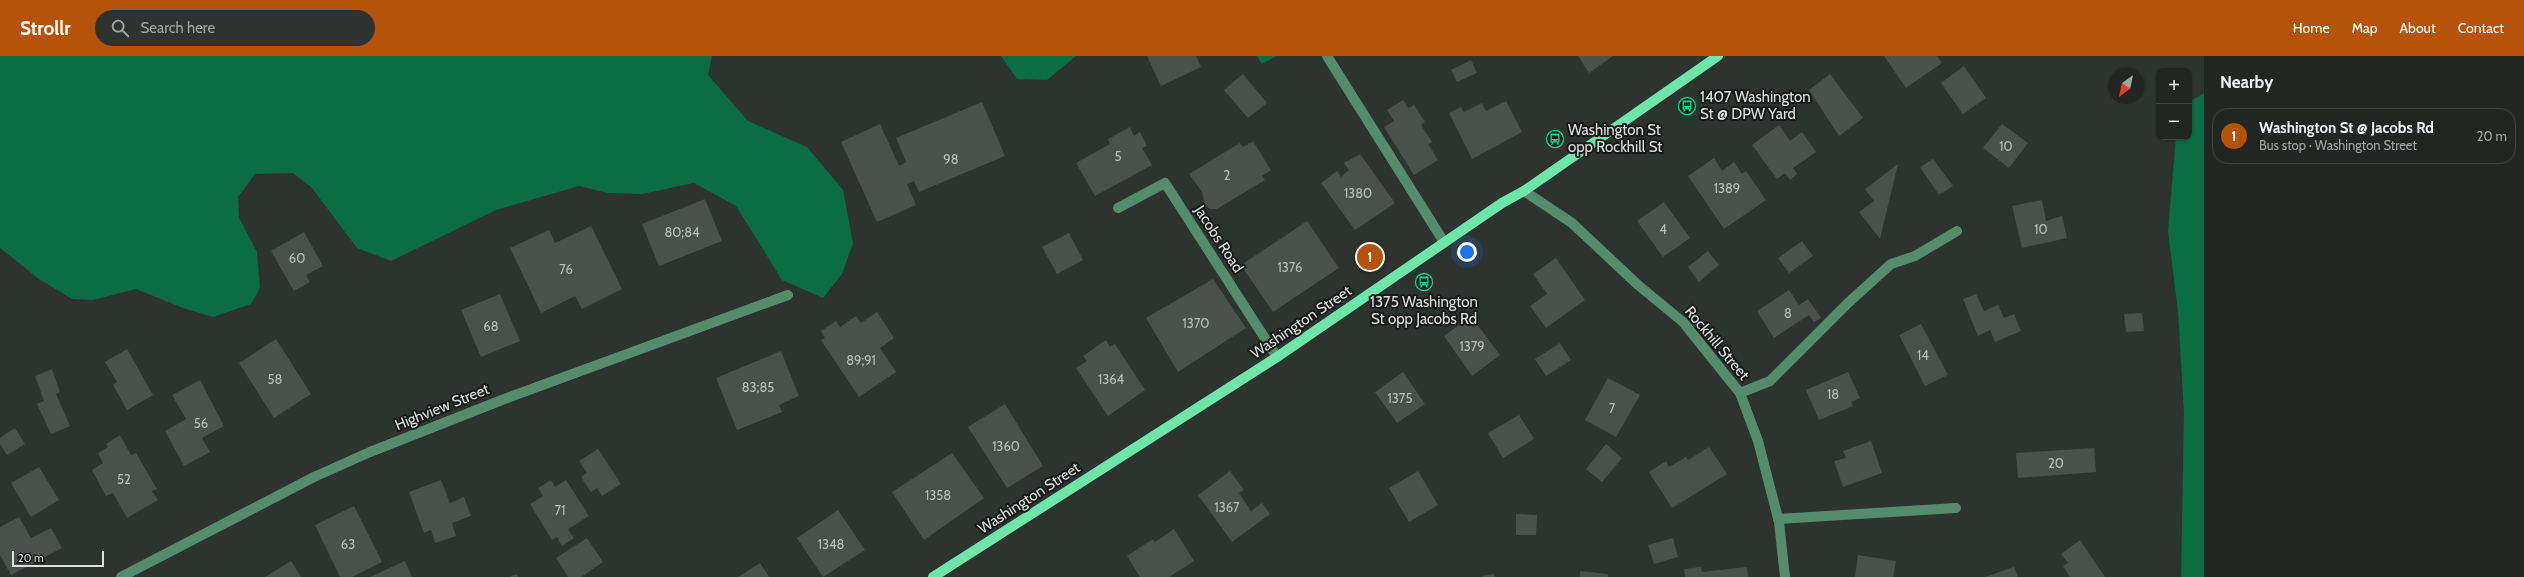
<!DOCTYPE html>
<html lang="en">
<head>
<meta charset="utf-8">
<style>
	:root { --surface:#222623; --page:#2e3230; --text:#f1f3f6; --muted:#a2a5a6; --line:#3f4341; --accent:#b45309 }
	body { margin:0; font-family:Cabin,sans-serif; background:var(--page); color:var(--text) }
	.controls { position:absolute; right:12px; top:12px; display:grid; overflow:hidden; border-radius:8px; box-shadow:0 1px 3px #0004 }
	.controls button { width:36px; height:36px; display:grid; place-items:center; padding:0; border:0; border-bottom:1px solid var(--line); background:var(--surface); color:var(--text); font:20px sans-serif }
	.compass { position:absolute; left:2108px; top:12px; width:36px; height:36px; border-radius:50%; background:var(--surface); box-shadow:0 1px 3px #0004; rotate:213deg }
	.scale { position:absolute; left:12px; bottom:10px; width:92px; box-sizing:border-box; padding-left:4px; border:2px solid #dce0de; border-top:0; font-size:11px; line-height:14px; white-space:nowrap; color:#dce0de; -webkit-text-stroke:3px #171a18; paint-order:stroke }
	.you { position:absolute; left:1467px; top:196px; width:14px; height:14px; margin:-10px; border:3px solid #fff; border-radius:50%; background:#1a73e8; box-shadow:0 0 0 6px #1a73e833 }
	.badge { display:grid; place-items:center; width:26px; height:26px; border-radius:50%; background:var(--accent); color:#fff; font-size:13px; font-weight:700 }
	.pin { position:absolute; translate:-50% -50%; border:2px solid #fff; box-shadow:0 1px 4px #0006 }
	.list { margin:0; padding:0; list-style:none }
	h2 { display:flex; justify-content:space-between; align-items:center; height:52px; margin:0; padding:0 16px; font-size:17px }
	h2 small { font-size:13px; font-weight:400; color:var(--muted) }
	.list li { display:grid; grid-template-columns:26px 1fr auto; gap:12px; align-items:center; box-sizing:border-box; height:56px; margin:0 8px 8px; padding:0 8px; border:1px solid var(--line); border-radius:16px }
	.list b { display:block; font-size:15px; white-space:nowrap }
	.list p { margin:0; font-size:13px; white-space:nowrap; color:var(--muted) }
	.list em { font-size:13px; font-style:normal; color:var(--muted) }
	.icon { flex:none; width:22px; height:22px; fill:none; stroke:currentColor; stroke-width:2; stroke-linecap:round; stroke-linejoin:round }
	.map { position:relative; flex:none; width:2204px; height:521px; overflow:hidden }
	header { display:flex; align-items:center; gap:24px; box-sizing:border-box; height:56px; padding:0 20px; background:var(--accent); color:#fff }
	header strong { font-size:19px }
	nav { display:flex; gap:22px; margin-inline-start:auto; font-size:14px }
	.search { width:280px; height:36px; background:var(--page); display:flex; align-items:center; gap:10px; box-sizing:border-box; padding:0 14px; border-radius:22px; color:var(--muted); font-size:15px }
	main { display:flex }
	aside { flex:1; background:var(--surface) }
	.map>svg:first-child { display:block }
</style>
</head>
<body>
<header>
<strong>Strollr</strong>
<div class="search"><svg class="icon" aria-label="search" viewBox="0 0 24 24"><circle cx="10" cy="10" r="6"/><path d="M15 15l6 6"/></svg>Search here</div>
<nav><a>Home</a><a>Map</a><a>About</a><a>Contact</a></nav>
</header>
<main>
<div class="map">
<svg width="2204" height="521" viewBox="0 0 2204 521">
	<rect width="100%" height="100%" fill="#2d332f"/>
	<!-- forest -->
	<g fill="#0a6d45">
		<path d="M 0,0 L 712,0 L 708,19 L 748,65 L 807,91 L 843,134 L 853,187 L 842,218 L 823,242 L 782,224 L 736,150 L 694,127 L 642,138 L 608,137 L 579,130 L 496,154 L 391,205 L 357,192 L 312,132 L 293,117 L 255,118 L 238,141 L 239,162 L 257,196 L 260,232 L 251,248 L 213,261 L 183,252 L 136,233 L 93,244 L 72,243 L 39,223 L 0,192 Z"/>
		<path d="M 1001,0 L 1076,0 L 1047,24 L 1017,23 Z"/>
		<path d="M 1257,0 L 1276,0 L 1262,8 Z"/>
		<path d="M 2204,37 L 2204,521 L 2181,521 L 2184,357 L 2178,255 L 2168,175 L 2176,81 L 2189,81 L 2189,46 Z"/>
	</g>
	<!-- building -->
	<g fill="#4a514d">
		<path d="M 1147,0 L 1196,0 L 1201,11 L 1161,30 Z"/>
		<path d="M 1578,0 L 1613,0 L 1589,17 Z"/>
		<path d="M 1884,0 L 1937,0 L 1942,7 L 1906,32 Z"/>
		<path d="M 1471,4 L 1477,17 L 1457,26 L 1451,14 Z"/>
		<path d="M 1964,10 L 1986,42 L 1963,58 L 1941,27 Z"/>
		<path d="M 1243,18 L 1267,47 L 1248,62 L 1224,34 Z"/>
		<path d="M 1830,18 L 1863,62 L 1839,80 L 1809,34 Z"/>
		<path d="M 1403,44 L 1408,52 L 1414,49 L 1425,66 L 1421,69 L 1432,86 L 1428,88 L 1438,104 L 1414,119 L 1384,71 L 1394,65 L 1387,54 Z"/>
		<path d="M 1506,45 L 1522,76 L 1472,103 L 1449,57 L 1461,51 L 1464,56 L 1482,47 L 1486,55 Z"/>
		<path d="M 982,46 L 1005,100 L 919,136 L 914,125 L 907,128 L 916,149 L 877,166 L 841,86 L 880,68 L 899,110 L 906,106 L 896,82 Z"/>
		<path d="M 2002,68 L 2028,87 L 2009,112 L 1983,92 Z"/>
		<path d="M 1779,69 L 1790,85 L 1802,76 L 1816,96 L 1793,112 L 1797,118 L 1790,124 L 1785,117 L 1777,123 L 1752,89 Z"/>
		<path d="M 1130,71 L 1134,80 L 1140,76 L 1147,90 L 1142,92 L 1152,109 L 1095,140 L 1076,107 L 1110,88 L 1108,83 Z"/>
		<path d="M 1253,85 L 1271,114 L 1262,120 L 1265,124 L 1217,153 L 1210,153 L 1205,149 L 1202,136 L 1189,118 L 1240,87 L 1243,91 Z"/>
		<path d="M 1360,98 L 1395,147 L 1355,174 L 1321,127 L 1337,115 L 1341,121 L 1349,114 L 1344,107 Z"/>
		<path d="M 1714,102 L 1722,115 L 1734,106 L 1742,118 L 1746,115 L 1766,144 L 1724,173 L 1688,120 Z"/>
		<path d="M 1933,103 L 1953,130 L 1939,139 L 1920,111 Z"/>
		<path d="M 1898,108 L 1880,183 L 1859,156 L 1874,145 L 1865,133 Z"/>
		<path d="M 705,143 L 722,185 L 659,210 L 642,168 Z"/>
		<path d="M 2042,144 L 2046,165 L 2062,160 L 2067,182 L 2022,192 L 2012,150 Z"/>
		<path d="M 1664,146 L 1690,182 L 1663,201 L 1637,165 Z"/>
		<path d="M 1307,165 L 1339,212 L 1273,256 L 1241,209 Z"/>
		<path d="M 591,170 L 622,233 L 582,253 L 575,240 L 541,257 L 510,192 L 549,174 L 555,187 Z"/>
		<path d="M 304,176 L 323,210 L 306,219 L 310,226 L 294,235 L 271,195 Z"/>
		<path d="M 1069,177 L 1083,204 L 1057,218 L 1042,191 Z"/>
		<path d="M 1802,185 L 1813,200 L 1789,217 L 1778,202 Z"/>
		<path d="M 1708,195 L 1719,209 L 1699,226 L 1688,211 Z"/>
		<path d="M 1556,202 L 1585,244 L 1546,272 L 1530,250 L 1547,238 L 1533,218 Z"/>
		<path d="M 1213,223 L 1246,272 L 1178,316 L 1146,262 Z"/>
		<path d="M 1789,234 L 1799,249 L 1808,243 L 1821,262 L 1814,266 L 1809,259 L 1774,282 L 1757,255 Z"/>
		<path d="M 500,238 L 520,285 L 481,301 L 461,254 Z"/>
		<path d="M 1976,238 L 1984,255 L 1998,249 L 2004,262 L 2014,258 L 2021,275 L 1995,286 L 1990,274 L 1978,280 L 1963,243 Z"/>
		<path d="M 877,256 L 894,282 L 880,292 L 896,316 L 859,341 L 821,284 L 825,282 L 821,275 L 836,265 L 840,271 L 856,260 L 861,267 Z"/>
		<path d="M 2142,257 L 2144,275 L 2126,276 L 2124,258 Z"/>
		<path d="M 1471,260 L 1500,299 L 1472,320 L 1444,280 Z"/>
		<path d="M 1921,268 L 1948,319 L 1925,330 L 1899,279 Z"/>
		<path d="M 276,283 L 311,338 L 274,362 L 239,307 Z"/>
		<path d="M 1106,284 L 1110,291 L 1115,288 L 1145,334 L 1108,360 L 1076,312 L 1087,305 L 1083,300 Z"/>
		<path d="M 1560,287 L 1571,304 L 1546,320 L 1535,303 Z"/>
		<path d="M 127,293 L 153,339 L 127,354 L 113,329 L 117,326 L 105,306 Z"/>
		<path d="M 781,295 L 799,340 L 779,349 L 782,356 L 737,374 L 716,322 Z"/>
		<path d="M 52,313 L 60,336 L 56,338 L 70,370 L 51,378 L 37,348 L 44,345 L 35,320 Z"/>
		<path d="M 1403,316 L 1425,348 L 1397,367 L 1375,336 Z"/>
		<path d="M 1848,316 L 1860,342 L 1851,346 L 1853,350 L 1819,364 L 1806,334 Z"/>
		<path d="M 1608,322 L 1640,339 L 1616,381 L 1585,364 Z"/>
		<path d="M 200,324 L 224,370 L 202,382 L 210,396 L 184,410 L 165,375 L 186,363 L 172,339 Z"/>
		<path d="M 1005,348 L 1043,410 L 1007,432 L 968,371 Z"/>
		<path d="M 1519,359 L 1534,383 L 1503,402 L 1488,377 Z"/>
		<path d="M 15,372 L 25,388 L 7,399 L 0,388 L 0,382 Z"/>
		<path d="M 120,379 L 131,399 L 136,397 L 157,433 L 152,435 L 158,444 L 127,462 L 113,437 L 106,440 L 92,414 L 103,407 L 98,397 L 108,391 L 106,388 Z"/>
		<path d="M 1871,385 L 1882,417 L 1843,431 L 1834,405 L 1846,402 L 1843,395 Z"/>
		<path d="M 1606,388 L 1622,402 L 1602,426 L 1586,413 Z"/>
		<path d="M 1709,391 L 1727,418 L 1672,452 L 1649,416 L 1666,405 L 1669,411 L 1686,401 L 1688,404 Z"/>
		<path d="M 2094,392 L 2096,416 L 2018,422 L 2016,397 Z"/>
		<path d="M 598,393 L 621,428 L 602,440 L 597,432 L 591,436 L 581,421 L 587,417 L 579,405 Z"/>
		<path d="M 952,397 L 984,442 L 924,484 L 892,436 Z"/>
		<path d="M 39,411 L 59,444 L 31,461 L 11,427 Z"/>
		<path d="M 1230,415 L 1244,434 L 1239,437 L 1251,455 L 1262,447 L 1270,458 L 1232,486 L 1198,439 Z"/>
		<path d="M 1418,415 L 1438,449 L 1409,466 L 1389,432 Z"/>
		<path d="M 441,424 L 450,447 L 464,441 L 471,460 L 452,467 L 456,480 L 435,487 L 431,474 L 424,477 L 409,436 Z"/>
		<path d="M 551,424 L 555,431 L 566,424 L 589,460 L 568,473 L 574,482 L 562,490 L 557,481 L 552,484 L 530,448 L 543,440 L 538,432 Z"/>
		<path d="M 354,450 L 382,506 L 352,521 L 340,521 L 315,469 Z"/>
		<path d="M 838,454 L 865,494 L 823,521 L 797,482 Z"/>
		<path d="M 1516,458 L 1537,459 L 1536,479 L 1516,479 Z"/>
		<path d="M 19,461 L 31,482 L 51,472 L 62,492 L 11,519 L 0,499 L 0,471 Z"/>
		<path d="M 1174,473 L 1194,505 L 1169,521 L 1140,521 L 1127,500 L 1153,483 L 1155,486 Z"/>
		<path d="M 587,482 L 603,506 L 581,521 L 568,521 L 556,502 Z"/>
		<path d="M 1673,482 L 1678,501 L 1654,508 L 1648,489 Z"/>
		<path d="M 2080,484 L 2105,521 L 2070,521 L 2063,510 L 2068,507 L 2061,498 Z"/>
		<path d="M 1858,499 L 1896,505 L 1893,521 L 1855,521 Z"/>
		<path d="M 291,505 L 301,521 L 265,521 Z"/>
		<path d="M 405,505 L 412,521 L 370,521 Z"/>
		<path d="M 760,507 L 769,521 L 738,521 Z"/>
		<path d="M 1701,511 L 1702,516 L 1747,511 L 1748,521 L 1685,521 L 1684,513 Z"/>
		<path d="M 2014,511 L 2018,521 L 1985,521 Z"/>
		<path d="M 1580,515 L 1608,518 L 1608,521 L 1580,521 Z"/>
		<path d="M 517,518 L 518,521 L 509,521 Z"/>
		<path d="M 1494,518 L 1495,521 L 1483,521 L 1482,520 Z"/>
	</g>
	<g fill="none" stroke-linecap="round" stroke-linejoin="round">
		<!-- minor -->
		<g stroke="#558c6e" stroke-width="10">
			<path d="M 1327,0 L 1444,186"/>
			<path d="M 1524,135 L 1572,167 L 1638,229 L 1683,266 L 1740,337 L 1758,385 L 1779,466 L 1785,521"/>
			<path d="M 1118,152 L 1165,127 L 1277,301"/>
			<path d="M 1740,337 L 1770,325 L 1848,247 L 1891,208 L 1915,200 L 1957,175"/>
			<path d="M 1778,463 L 1956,452"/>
			<path d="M 121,521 L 314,421 L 370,396 L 507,342 L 788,239"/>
		</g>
		<!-- major -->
		<path stroke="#6ee6a9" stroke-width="10" d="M 933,521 L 1277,301 L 1502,147 L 1524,135 L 1718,0"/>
	</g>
	<!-- icons -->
	<defs>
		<g id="bus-ring" transform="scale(0.9)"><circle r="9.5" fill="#171a18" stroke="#00d98c" stroke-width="1.5"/><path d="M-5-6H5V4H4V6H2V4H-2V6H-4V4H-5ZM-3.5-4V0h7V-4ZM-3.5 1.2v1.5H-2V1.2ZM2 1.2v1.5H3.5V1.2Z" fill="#00d98c"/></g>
	</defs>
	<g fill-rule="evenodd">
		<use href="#bus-ring" x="1687" y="50"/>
		<use href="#bus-ring" x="1555" y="83"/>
		<use href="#bus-ring" x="1424" y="226"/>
	</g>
	<g text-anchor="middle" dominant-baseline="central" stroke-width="4" stroke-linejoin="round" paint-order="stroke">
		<!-- number labels -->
		<g font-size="13" fill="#b8bcba">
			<text x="2006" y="90">10</text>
			<text x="1118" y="100">5</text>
			<text x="951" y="103">98</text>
			<text x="1227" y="119">2</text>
			<text x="1727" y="132">1389</text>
			<text x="1358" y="137">1380</text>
			<text x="1663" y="173">4</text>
			<text x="2041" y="173">10</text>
			<text x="682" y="176">80;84</text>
			<text x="297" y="202">60</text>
			<text x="1290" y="211">1376</text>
			<text x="566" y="213">76</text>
			<text x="1788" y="257">8</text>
			<text x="1196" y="267">1370</text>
			<text x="491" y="270">68</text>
			<text x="1472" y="290">1379</text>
			<text x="1923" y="299">14</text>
			<text x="861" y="304">89;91</text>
			<text x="275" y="323">58</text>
			<text x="1111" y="323">1364</text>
			<text x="758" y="331">83;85</text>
			<text x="1833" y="338">18</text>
			<text x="1400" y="342">1375</text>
			<text x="1612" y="352">7</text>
			<text x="201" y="367">56</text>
			<text x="1006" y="390">1360</text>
			<text x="2056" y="407">20</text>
			<text x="124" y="423">52</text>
			<text x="938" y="439">1358</text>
			<text x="1227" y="451">1367</text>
			<text x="560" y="454">71</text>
			<text x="348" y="488">63</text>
			<text x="831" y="488">1348</text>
		</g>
		<!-- poi labels -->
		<g font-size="15" fill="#dce0de" stroke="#171a18" text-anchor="start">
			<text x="1700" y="41">1407 Washington<tspan x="1700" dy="17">St @ DPW Yard</tspan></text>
			<text x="1568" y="74">Washington St<tspan x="1568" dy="17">opp Rockhill St</tspan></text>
			<text x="1424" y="246" text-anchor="middle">1375 Washington<tspan x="1424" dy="17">St opp Jacobs Rd</tspan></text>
		</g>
		<!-- street labels -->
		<g font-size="15" fill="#dce0de" stroke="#171a18">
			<text transform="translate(1219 183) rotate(57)">Jacobs Road</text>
			<text transform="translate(1301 266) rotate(-34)">Washington Street</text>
			<text transform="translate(1717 287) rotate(50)">Rockhill Street</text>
			<text transform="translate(442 351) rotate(-22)">Highview Street</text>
			<text transform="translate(1029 442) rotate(-33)">Washington Street</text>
		</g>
	</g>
</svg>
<div class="controls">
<button>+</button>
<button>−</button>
</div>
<svg class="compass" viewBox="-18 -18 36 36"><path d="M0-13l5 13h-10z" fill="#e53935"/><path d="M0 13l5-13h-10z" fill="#a2a5a6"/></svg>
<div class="scale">20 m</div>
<div class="you"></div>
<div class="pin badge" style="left:1370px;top:201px">1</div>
</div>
<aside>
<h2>Nearby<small></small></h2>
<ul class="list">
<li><span class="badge">1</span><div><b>Washington St @ Jacobs Rd</b><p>Bus stop · Washington Street</p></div><em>20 m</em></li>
</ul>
</aside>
</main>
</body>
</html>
